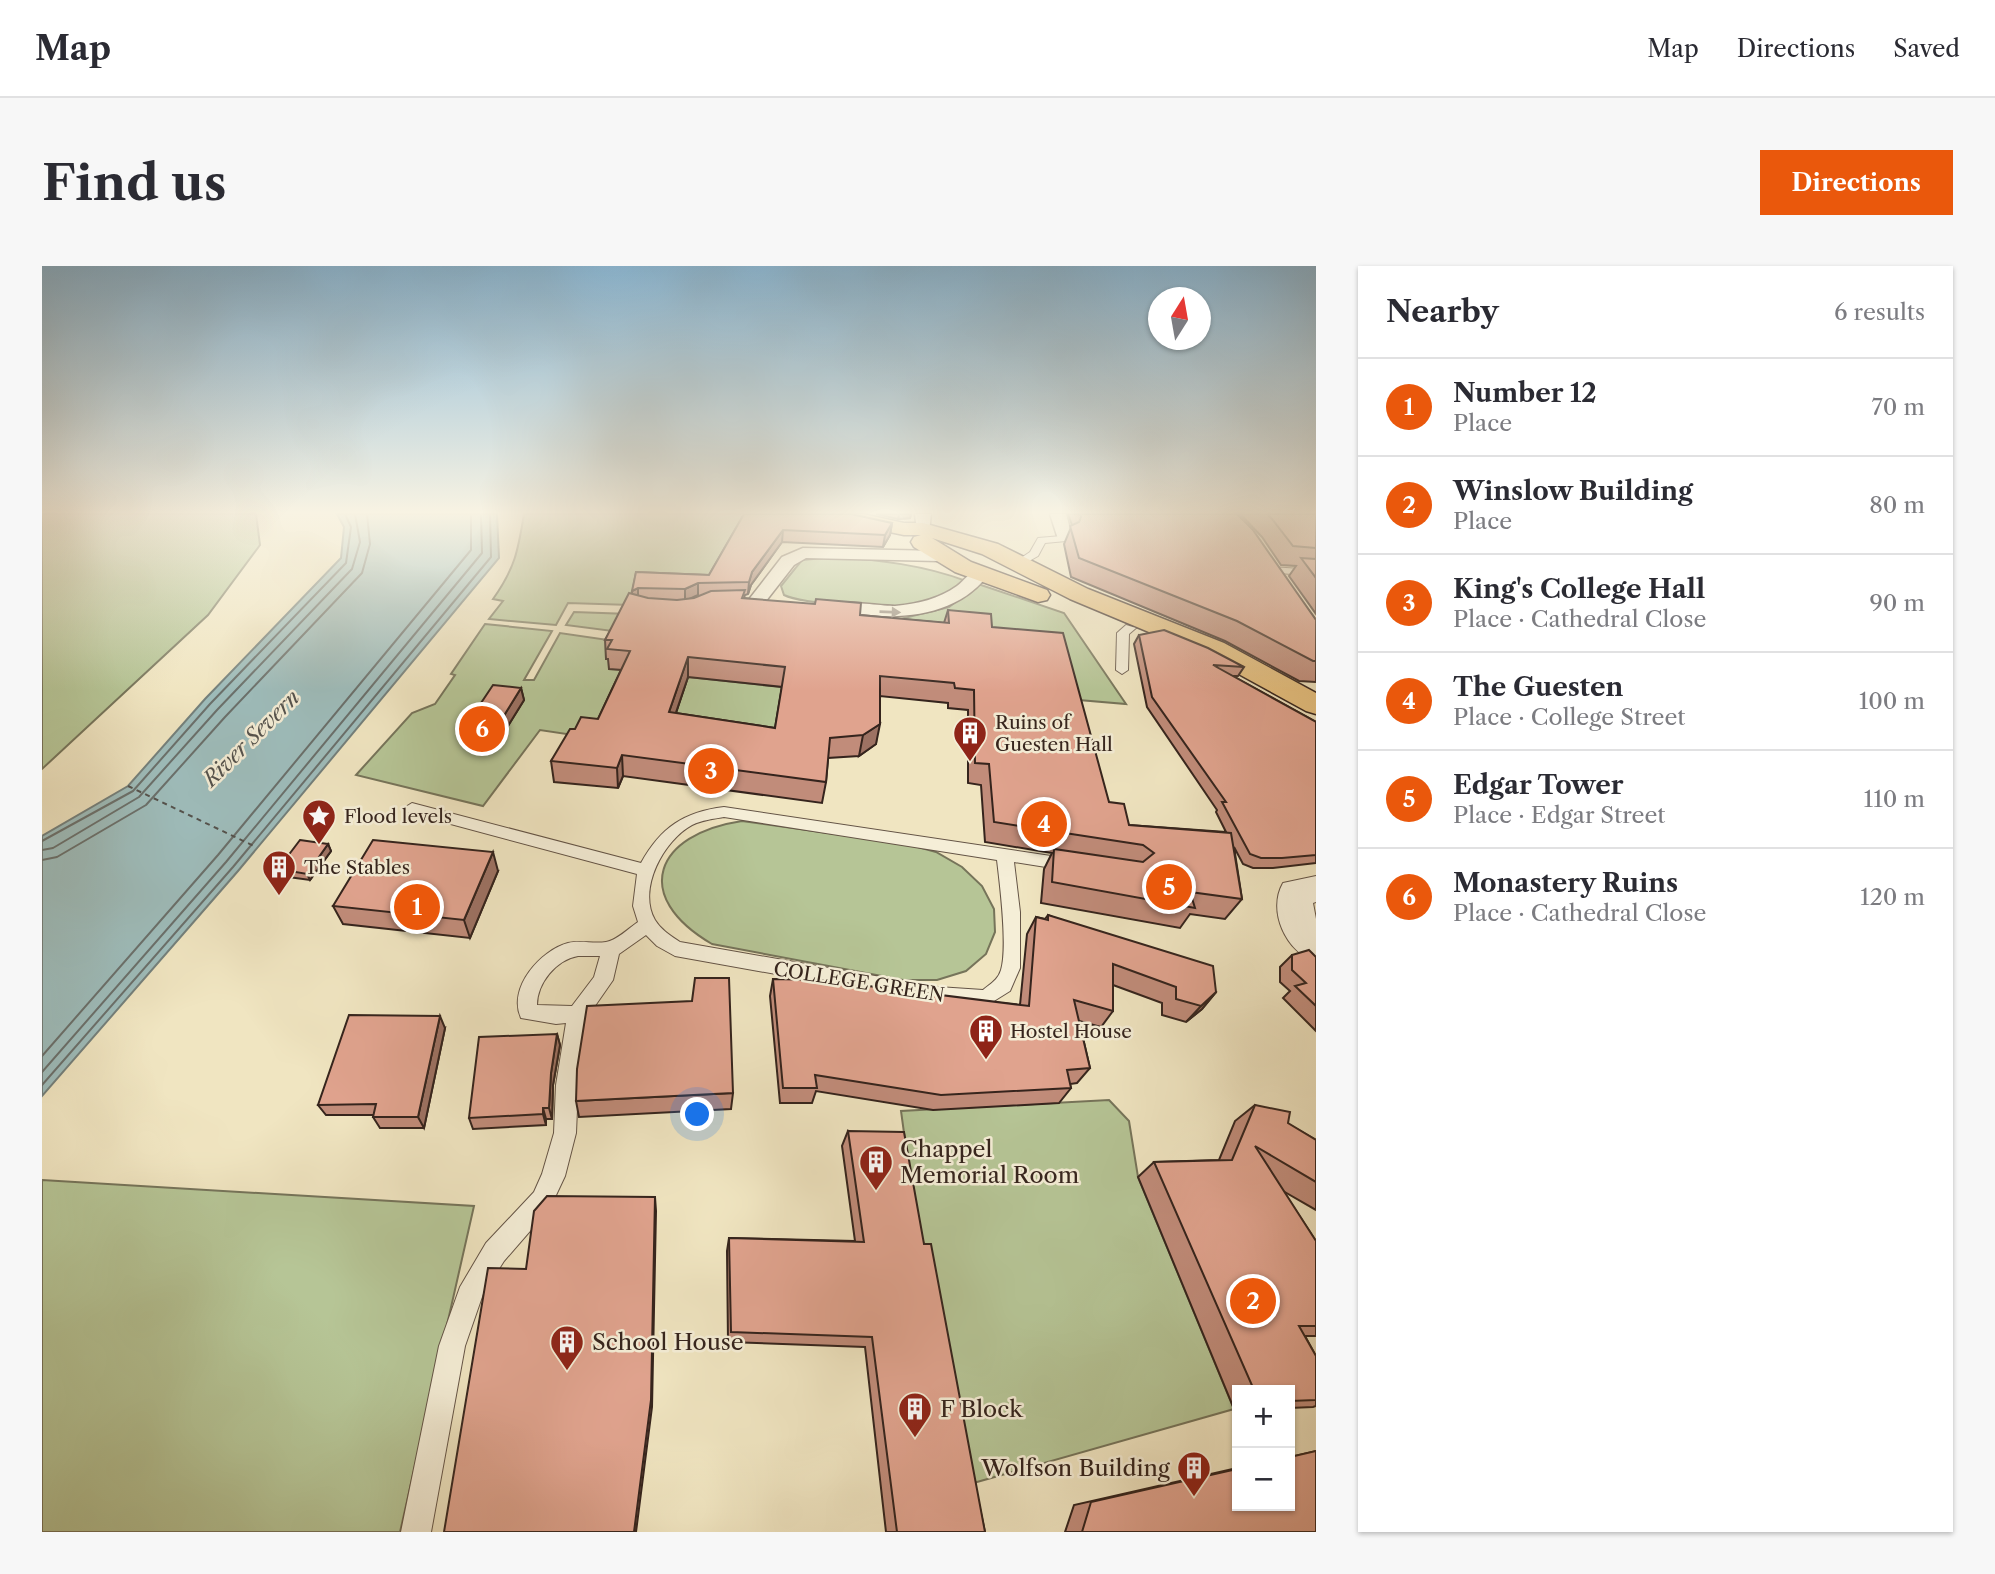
<!DOCTYPE html>
<html lang="en">
<head>
<meta charset="utf-8">
<style>
	:root { --surface:#fff; --page:#f7f7f7; --text:#2b2b33; --muted:#7c7c81; --line:#e1e1e2; --accent:#ea580c }
	body { margin:0; font-family:"Libre Caslon Text",serif; background:var(--page); color:var(--text) }
	.controls { position:absolute; right:21px; bottom:21px; display:grid; overflow:hidden; border-radius:0px; box-shadow:0 2px 5px #0004 }
	.controls button { width:63px; height:63px; display:grid; place-items:center; padding:0; border:0; border-bottom:2px solid var(--line); background:var(--surface); color:var(--text); font:35px sans-serif }
	.compass { position:absolute; left:1106px; top:21px; width:63px; height:63px; border-radius:50%; background:var(--surface); box-shadow:0 2px 5px #0004; rotate:11deg }
	.you { position:absolute; left:656px; top:849px; width:24px; height:24px; margin:-18px; border:5px solid #fff; border-radius:50%; background:#1a73e8; box-shadow:0 0 0 10px #1a73e833 }
	.badge { display:grid; place-items:center; width:46px; height:46px; border-radius:50%; background:var(--accent); color:#fff; font-size:23px; font-weight:700 }
	.pin { position:absolute; translate:-50% -50%; border:4px solid #fff; box-shadow:0 2px 7px #0006 }
	.list { margin:0; padding:0; list-style:none }
	h2 { display:flex; justify-content:space-between; align-items:center; height:91px; margin:0; padding:0 28px; font-size:30px }
	h2 small { font-size:23px; font-weight:400; color:var(--muted) }
	.list li { display:grid; grid-template-columns:46px 1fr auto; gap:21px; align-items:center; box-sizing:border-box; height:98px; padding:0 28px; border-top:2px solid var(--line) }
	.list b { display:block; font-size:26px; white-space:nowrap }
	.list p { margin:0; font-size:23px; white-space:nowrap; color:var(--muted) }
	.list em { font-size:23px; font-style:normal; color:var(--muted) }
	.map { position:relative; flex:none; width:1274px; height:1266px; overflow:hidden; border-radius:0px }
	header { display:flex; align-items:center; gap:42px; box-sizing:border-box; height:98px; padding:0 35px; background:var(--surface); border-bottom:2px solid var(--line) }
	header strong { font-size:33px }
	nav { display:flex; gap:38px; margin-inline-start:auto; font-size:24px }
	.intro { display:flex; align-items:center; justify-content:space-between; box-sizing:border-box; height:168px; padding:0 42px }
	h1 { margin:0; font-size:49px }
	.button { padding:18px 32px; border-radius:0px; background:var(--accent); color:#fff; font-size:24px; font-weight:700 }
	main { display:flex; gap:42px; padding:0 42px }
	aside { flex:1; background:var(--surface); border-radius:0px; box-shadow:0 2px 5px #0004 }
	.map>svg:first-child { display:block }
</style>
</head>
<body>
<header>
<strong>Map</strong>
<nav><a>Map</a><a>Directions</a><a>Saved</a></nav>
</header>
<div class="intro"><h1>Find us</h1><a class="button">Directions</a></div>
<main>
<div class="map">
<svg width="1274" height="1266" viewBox="0 0 1274 1266">
	<rect width="100%" height="100%" fill="#f0e5c1"/>
	<filter id="stains"><feTurbulence type="fractalNoise" baseFrequency=".00286" numOctaves="4"/><feColorMatrix values="0 0 0 0 .2 0 0 0 0 .09 0 0 0 0 .02 0 0 0 .5 -.17"/></filter>
	<radialGradient id="worn" r=".72"><stop offset=".6" stop-color="#630" stop-opacity="0"/><stop offset="1" stop-color="#630" stop-opacity=".3"/></radialGradient>
	<!-- green -->
	<g fill="#b6c596" stroke="#76745a" stroke-width="2">
		<path d="M 0,248 L 214,248 L 218,279 L 166,349 L 0,503 Z"/>
		<path d="M 482,248 L 719,248 L 691,306 L 589,339 L 526,337 L 514,359 L 447,353 L 461,335 L 451,333 C 473,302 476,285 482,248 Z"/>
		<path d="M 793,291 C 837,294 882,299 924,315 C 909,324 894,335 876,340 C 857,345 760,338 742,329 L 739,320 L 760,294 Z"/>
		<path d="M 936,318 L 1022,347 L 1084,438 L 1025,433 L 858,353 L 907,341 Z"/>
		<path d="M 532,346 L 587,348 L 578,366 L 524,359 Z"/>
		<path d="M 443,358 L 510,365 L 482,414 L 492,414 L 518,367 L 573,375 L 565,393 L 623,408 L 558,473 L 498,464 L 441,540 L 314,509 L 370,447 L 393,438 L 413,409 L 409,408 Z"/>
		<path d="M 646,411 L 741,421 L 730,482 L 627,467 Z"/>
		<path d="M 700,555 L 865,578 L 894,586 L 920,601 L 940,620 L 952,643 L 953,666 L 944,688 L 924,705 L 895,714 L 861,714 L 670,678 C 588,630 613,568 700,555 Z"/>
		<path d="M 1067,834 L 1087,855 L 1096,911 L 1192,1143 L 921,1220 L 879,991 L 859,845 Z"/>
		<path d="M 0,914 L 432,940 L 358,1266 L 0,1266 Z"/>
	</g>
	<!-- water -->
	<path fill="#9ebdbc" stroke="#74807c" stroke-width="2" d="M 295,248 L 455,248 L 457,292 L 196,605 L 0,830 L 0,570 L 86,520 L 163,433 L 299,292 L 302,261 Z"/>
	<g fill="none" stroke-linecap="round" stroke-linejoin="round">
		<!-- shore -->
		<g stroke="#6a706c" stroke-width="2">
			<path d="M 0,575 L 91,525 L 168,438 L 304,297 L 309,261 L 303,248"/>
			<path d="M 0,584 L 11,582 L 97,531 L 175,444 L 310,303 L 318,276 L 313,248"/>
			<path d="M 0,594 L 15,591 L 104,539 L 183,451 L 320,307 L 328,278 L 325,248"/>
			<path d="M 0,790 L 176,589 L 429,284 L 429,248"/>
			<path d="M 0,806 L 184,596 L 440,287 L 439,248"/>
			<path d="M 0,819 L 191,601 L 449,291 L 448,248"/>
		</g>
		<!-- ferry -->
		<path stroke="#54524d" stroke-width="2" stroke-dasharray="5 4.5" stroke-linecap="butt" d="M 86,520 L 214,581"/>
		<!-- service casing -->
		<g stroke="#645446" stroke-width="2">
			<g id="service">
				<path d="M 1020,270 L 1025,273 L 1024,275 L 1003,277 L 996,290 L 982,298 L 973,296 L 988,286 L 996,272 Z"/>
				<path d="M 1229,301 L 1274,304 L 1274,310 L 1225,306 L 1224,304 Z"/>
				<path d="M 1084,359 L 1094,362 L 1087,368 L 1086,404 L 1080,408 L 1074,404 L 1075,367 Z"/>
				<path d="M 370,537 L 599,597 C 619,561 642,546 682,541 L 1029,593 L 1037,599 L 1029,605 L 972,596 L 978,646 L 978,702 L 968,725 L 944,740 L 896,737 L 633,690 L 615,680 L 604,669 L 577,688 L 571,714 L 546,750 L 536,819 L 534,867 L 523,910 L 508,942 L 462,995 L 441,1028 L 423,1080 L 389,1266 L 359,1266 L 397,1080 L 418,1021 L 444,977 L 492,926 L 500,908 L 512,867 L 514,819 L 524,757 L 514,758 L 479,752 C 465,722 499,684 526,677 C 539,674 551,678 564,676 C 574,675 587,662 596,656 L 591,640 L 595,608 L 364,546 L 362,542 ZM 682,551 L 955,594 C 958,619 966,681 959,704 C 956,714 948,718 941,724 L 896,721 L 638,676 C 629,670 619,664 613,654 C 595,623 622,574 650,559 C 660,554 671,553 682,551 ZM 536,690 L 558,690 L 552,711 L 530,740 L 495,739 C 495,717 514,694 536,690 Z"/>
			</g>
		</g>
		<!-- pedestrian casing -->
		<g stroke="#645446" stroke-width="3">
			<g id="pedestrian">
				<path d="M 873,248 L 889,248 L 887,266 L 875,266 Z"/>
				<path d="M 1008,248 L 1024,248 L 1030,270 L 1028,273 L 1016,273 Z"/>
				<path d="M 761,282 L 897,285 L 905,290 L 897,295 L 764,292 L 752,299 L 720,340 L 708,340 L 705,336 L 740,291 Z"/>
				<path d="M 937,304 L 946,309 C 913,352 857,353 808,349 C 797,348 779,350 772,341 C 780,331 836,340 853,340 C 875,338 897,333 915,320 C 923,314 927,306 937,304 Z"/>
			</g>
		</g>
		<!-- minor casing -->
		<g stroke="#645446" stroke-width="2">
			<path id="minor" d="M 1274,610 L 1274,636 L 1271,637 L 1274,653 L 1274,696 C 1244,686 1225,645 1241,617 Z"/>
		</g>
		<!-- primary casing -->
		<g stroke="#35241d" stroke-width="3">
			<path id="primary" d="M 780,248 L 821,248 L 862,257 L 881,257 L 956,278 L 1046,323 L 1182,377 L 1274,427 L 1274,448 L 1264,445 L 1162,389 L 1028,333 L 940,288 L 890,272 L 929,296 L 1005,324 L 1008,329 L 1005,334 L 996,336 L 913,306 L 872,281 L 869,276 L 872,271 L 879,269 L 862,269 L 790,254 L 783,252 Z"/>
		</g>
		<!-- service -->
		<use href="#service" fill="#f5eed7" fill-rule="evenodd"/>
		<!-- pedestrian -->
		<use href="#pedestrian" fill="#f5eed7" fill-rule="evenodd"/>
		<!-- minor -->
		<use href="#minor" fill="#f5eed7" fill-rule="evenodd"/>
		<!-- primary -->
		<use href="#primary" fill="#e8c280" fill-rule="evenodd"/>
	</g>
	<!-- wall -->
	<g fill="#c18c7a" stroke="#35241d" stroke-width="2" fill-rule="evenodd">
		<path d="M 702,248 L 850,257 L 848,269 L 841,281 L 740,276 L 709,319 L 706,328 L 703,329 L 702,332 L 818,349 L 902,357 L 906,344 L 950,361 L 1067,536 L 1087,559 L 1184,566 L 1174,546 L 1175,544 L 1105,441 L 1092,378 L 1097,369 L 1202,401 L 1196,410 L 1191,410 L 1274,456 L 1274,597 L 1231,602 L 1211,602 L 1201,598 L 1192,581 L 1200,633 L 1183,653 L 1148,648 L 1138,662 L 999,637 L 1002,603 L 1010,587 L 943,576 L 939,519 L 926,517 L 926,444 L 906,442 L 906,437 L 838,430 L 834,478 L 817,490 L 786,492 L 784,516 L 780,537 L 581,510 L 576,522 L 512,516 L 509,495 L 533,463 L 556,453 L 579,404 L 567,403 L 566,393 L 564,393 L 563,374 L 590,328 L 594,306 L 667,309 ZM 646,411 L 740,421 L 733,462 L 634,447 Z"/>
		<path d="M 834,248 L 869,248 L 868,252 L 856,253 Z"/>
		<path d="M 1026,248 L 1195,248 L 1274,354 L 1274,416 L 1257,415 L 1183,375 L 1029,311 L 1022,278 L 1030,259 Z"/>
		<path d="M 1198,248 L 1274,248 L 1274,348 L 1247,310 L 1254,300 L 1239,299 L 1220,271 Z"/>
		<path d="M 479,422 L 482,434 L 461,468 L 432,464 L 429,452 Z"/>
		<path d="M 286,578 L 289,585 L 268,614 L 239,610 L 236,603 Z"/>
		<path d="M 456,605 L 428,672 L 301,658 L 291,640 Z"/>
		<path d="M 1006,649 L 1174,726 L 1160,743 L 1144,756 L 1120,749 L 1120,737 L 1071,719 L 1071,745 L 1059,761 L 1037,755 L 1048,802 L 1035,817 L 1028,818 L 1029,822 L 1017,837 L 891,844 L 774,825 L 770,837 L 738,837 L 728,730 L 731,713 L 978,739 L 985,668 L 994,651 L 1003,653 Z"/>
		<path d="M 1250,689 L 1274,691 L 1274,765 L 1241,732 L 1248,725 L 1238,716 L 1238,701 Z"/>
		<path d="M 403,762 L 382,862 L 338,862 L 331,851 L 331,849 L 284,849 L 276,839 Z"/>
		<path d="M 515,768 L 518,779 L 511,819 L 510,853 L 504,853 L 504,859 L 431,863 L 427,852 Z"/>
		<path d="M 691,827 L 689,843 L 537,851 L 534,835 Z"/>
		<path d="M 1213,839 L 1274,874 L 1274,944 L 1241,925 L 1274,975 L 1274,1070 L 1263,1070 L 1274,1090 L 1274,1140 L 1271,1141 L 1248,1142 L 1248,1124 L 1195,1124 L 1195,1143 L 1192,1143 L 1096,911 L 1112,896 L 1177,894 L 1193,855 Z"/>
		<path d="M 806,865 L 882,978 L 943,1266 L 844,1266 L 823,1081 L 686,1076 L 685,985 L 687,972 L 813,975 L 800,880 Z"/>
		<path d="M 1274,1185 L 1274,1266 L 1023,1266 L 1032,1239 L 1195,1202 L 1195,1240 L 1248,1240 L 1248,1191 Z"/>
	</g>
	<!-- shaded-wall -->
	<g fill="#9d7263" stroke="#35241d" stroke-width="2">
		<path d="M 857,248 L 869,248 L 868,252 L 856,253 Z"/>
		<path d="M 850,257 L 848,269 L 841,281 L 843,269 Z"/>
		<path d="M 741,264 L 740,276 L 709,319 L 706,328 L 707,316 L 710,306 Z"/>
		<path d="M 656,317 L 656,329 L 643,335 L 643,323 Z"/>
		<path d="M 596,322 L 596,334 L 590,338 L 590,325 Z"/>
		<path d="M 646,391 L 646,411 L 627,467 L 627,446 Z"/>
		<path d="M 479,422 L 482,434 L 461,468 L 458,456 Z"/>
		<path d="M 838,458 L 834,478 L 817,490 L 821,469 Z"/>
		<path d="M 580,489 L 581,510 L 576,522 L 575,502 Z"/>
		<path d="M 286,578 L 289,585 L 268,614 L 265,608 Z"/>
		<path d="M 451,586 L 456,605 L 428,672 L 422,654 Z"/>
		<path d="M 1174,726 L 1160,743 L 1144,756 L 1159,740 Z"/>
		<path d="M 398,750 L 403,762 L 382,862 L 376,851 Z"/>
		<path d="M 515,768 L 518,779 L 511,819 L 510,853 L 507,842 L 509,807 Z"/>
		<path d="M 501,842 L 504,853 L 504,859 L 501,848 Z"/>
		<path d="M 613,931 L 614,945 L 610,1141 L 594,1266 L 592,1266 Z"/>
	</g>
	<!-- building -->
	<g fill="#e0a38e" stroke="#35241d" stroke-width="2" fill-rule="evenodd">
		<path d="M 702,248 L 809,248 L 850,257 L 843,269 L 741,264 L 710,306 L 707,316 L 656,317 L 643,323 L 596,322 L 590,325 L 594,306 L 667,309 Z"/>
		<path d="M 1038,248 L 1195,248 L 1211,264 L 1274,354 L 1274,395 L 1271,395 L 1195,355 L 1037,292 L 1028,260 L 1037,256 L 1039,251 Z"/>
		<path d="M 1225,248 L 1274,248 L 1274,282 L 1251,280 L 1230,253 Z"/>
		<path d="M 1259,292 L 1274,293 L 1274,312 Z"/>
		<path d="M 703,324 L 700,332 L 773,338 L 774,333 L 819,337 L 818,349 L 907,357 L 906,344 L 949,348 L 950,361 L 1021,367 L 1067,536 L 1082,538 L 1087,559 L 1189,567 L 1200,633 L 1148,626 L 1153,642 L 1010,616 L 1012,583 L 1101,596 L 1112,587 L 1101,579 L 952,556 L 947,498 L 933,497 L 932,424 L 913,422 L 912,417 L 838,410 L 838,458 L 821,469 L 788,472 L 784,516 L 580,489 L 575,502 L 509,495 L 528,463 L 533,463 L 539,451 L 556,453 L 588,385 L 565,383 L 570,374 L 563,374 L 587,327 L 606,332 L 635,334 L 652,332 L 669,325 ZM 646,391 L 743,401 L 733,462 L 627,446 Z"/>
		<path d="M 1122,364 L 1166,382 L 1202,401 L 1171,399 L 1274,456 L 1274,589 L 1240,592 L 1219,592 L 1208,588 L 1180,536 L 1184,536 L 1110,431 L 1097,369 Z"/>
		<path d="M 451,419 L 479,422 L 458,456 L 429,452 Z"/>
		<path d="M 258,574 L 286,578 L 265,608 L 236,603 Z"/>
		<path d="M 331,574 L 451,586 L 422,654 L 291,640 Z"/>
		<path d="M 1006,649 L 1171,700 L 1174,726 L 1159,740 L 1134,733 L 1134,721 L 1071,698 L 1071,745 L 1032,734 L 1048,802 L 1025,804 L 1029,822 L 899,829 L 773,809 L 775,822 L 741,822 L 731,713 L 778,714 L 987,740 L 994,651 L 1006,654 Z"/>
		<path d="M 1267,684 L 1274,691 L 1274,740 L 1253,720 L 1264,717 L 1250,704 L 1250,689 Z"/>
		<path d="M 653,712 L 687,712 L 691,827 L 534,835 L 535,803 L 545,740 L 650,735 Z"/>
		<path d="M 307,749 L 398,750 L 376,851 L 331,851 L 334,838 L 276,839 Z"/>
		<path d="M 515,768 L 509,807 L 507,842 L 501,842 L 501,848 L 427,852 L 437,771 Z"/>
		<path d="M 1213,839 L 1248,846 L 1246,857 L 1274,874 L 1274,916 L 1213,880 L 1274,975 L 1274,1060 L 1257,1060 L 1274,1090 L 1274,1134 L 1248,1135 L 1248,1124 L 1212,1124 L 1112,896 L 1190,894 Z"/>
		<path d="M 806,865 L 862,866 L 882,978 L 889,978 L 943,1266 L 855,1266 L 830,1071 L 689,1066 L 687,972 L 822,976 Z"/>
		<path d="M 505,930 L 613,931 L 609,1134 L 592,1266 L 402,1266 L 446,1002 L 484,1003 L 492,945 Z"/>
		<path d="M 1274,1185 L 1274,1266 L 1040,1266 L 1049,1236 L 1195,1203 L 1195,1240 L 1248,1240 L 1248,1191 Z"/>
	</g>
	<!-- one-way arrows -->
	<defs><path id="oneway-solid" d="M-6-.8H1V-3.2L6.5 0L1 3.2V.8H-6Z" transform="scale(1.75)"/></defs>
	<use fill="#95897a" href="#oneway-solid" transform="translate(848 346) rotate(2)"/>
	<!-- sky -->
	<linearGradient id="sky" x2="0" y2="1"><stop stop-color="#8ab8d6"/><stop offset="0.58" stop-color="#f8f3e3"/><stop offset="1" stop-color="#f8f3e3" stop-opacity="0"/></linearGradient>
	<rect width="1274" height="425" fill="url(#sky)"/>
	<!-- icons -->
	<defs>
		<g id="building-pin" transform="scale(1.75)"><path d="M0 17L-7.5 6A9.5 9.5 0 1 1 7.5 6Z" fill="#8f2418" stroke="#f5eed7"/><path d="M-4-6H4V6H1V3H-1V6H-4ZM-2.5-4.3h1.7v1.8h-1.7ZM.8-4.3h1.7v1.8H.8ZM-2.5-1h1.7V.8h-1.7ZM.8-1h1.7V.8H.8Z" fill="#fff"/></g>
		<g id="sight-pin" transform="scale(1.75)"><path d="M0 17L-7.5 6A9.5 9.5 0 1 1 7.5 6Z" fill="#8f2418" stroke="#f5eed7"/><path d="M0-6L1.8-2.2L6-1.7L2.9 1.2L3.7 5.4L0 3.3L-3.7 5.4L-2.9 1.2L-6-1.7L-1.8-2.2Z" fill="#fff"/></g>
	</defs>
	<g fill-rule="evenodd">
		<use href="#building-pin" x="928" y="467"/>
		<use href="#sight-pin" x="277" y="550"/>
		<use href="#building-pin" x="237" y="601"/>
		<use href="#building-pin" x="944" y="765"/>
		<use href="#building-pin" x="834" y="896"/>
		<use href="#building-pin" x="525" y="1076"/>
		<use href="#building-pin" x="873" y="1143"/>
		<use href="#building-pin" x="1152" y="1202"/>
	</g>
	<g text-anchor="middle" dominant-baseline="central" stroke-width="5" stroke-linejoin="round" paint-order="stroke">
		<!-- poi labels -->
		<g font-size="19" fill="#35241d" stroke="#f5eed7" text-anchor="start">
			<text x="953" y="456">Ruins of<tspan x="953" dy="22">Guesten Hall</tspan></text>
			<text x="302" y="550">Flood levels</text>
			<text x="262" y="601">The Stables</text>
			<text x="968" y="765">Hostel House</text>
		</g>
		<!-- street labels -->
		<g font-size="19" fill="#35241d" stroke="#f5eed7">
			<text transform="translate(817 716) rotate(9)">COLLEGE GREEN</text>
		</g>
		<!-- water labels -->
		<g font-size="21" font-style="italic" fill="#54524d" stroke="#f5eed7">
			<text transform="translate(209 472) rotate(-45)">River Severn</text>
		</g>
		<!-- near-poi labels -->
		<g font-size="23" fill="#35241d" stroke="#f5eed7" text-anchor="start">
			<text x="858" y="883">Chappel<tspan x="858" dy="26">Memorial Room</tspan></text>
			<text x="550" y="1076">School House</text>
			<text x="898" y="1143">F Block</text>
			<text x="1128" y="1202" text-anchor="end">Wolfson Building</text>
		</g>
	</g>
	<rect width="100%" height="100%" filter="url(#stains)"/>
	<rect width="100%" height="100%" fill="url(#worn)"/>
</svg>
<div class="controls">
<button>+</button>
<button>−</button>
</div>
<svg class="compass" viewBox="-18 -18 36 36"><path d="M0-13l5 13h-10z" fill="#e53935"/><path d="M0 13l5-13h-10z" fill="#7c7c81"/></svg>
<div class="you"></div>
<div class="pin badge" style="left:375px;top:641px">1</div>
<div class="pin badge" style="left:1211px;top:1035px">2</div>
<div class="pin badge" style="left:669px;top:505px">3</div>
<div class="pin badge" style="left:1002px;top:558px">4</div>
<div class="pin badge" style="left:1127px;top:621px">5</div>
<div class="pin badge" style="left:440px;top:463px">6</div>
</div>
<aside>
<h2>Nearby<small>6 results</small></h2>
<ul class="list">
<li><span class="badge">1</span><div><b>Number 12</b><p>Place</p></div><em>70 m</em></li>
<li><span class="badge">2</span><div><b>Winslow Building</b><p>Place</p></div><em>80 m</em></li>
<li><span class="badge">3</span><div><b>King's College Hall</b><p>Place · Cathedral Close</p></div><em>90 m</em></li>
<li><span class="badge">4</span><div><b>The Guesten</b><p>Place · College Street</p></div><em>100 m</em></li>
<li><span class="badge">5</span><div><b>Edgar Tower</b><p>Place · Edgar Street</p></div><em>110 m</em></li>
<li><span class="badge">6</span><div><b>Monastery Ruins</b><p>Place · Cathedral Close</p></div><em>120 m</em></li>
</ul>
</aside>
</main>
</body>
</html>
